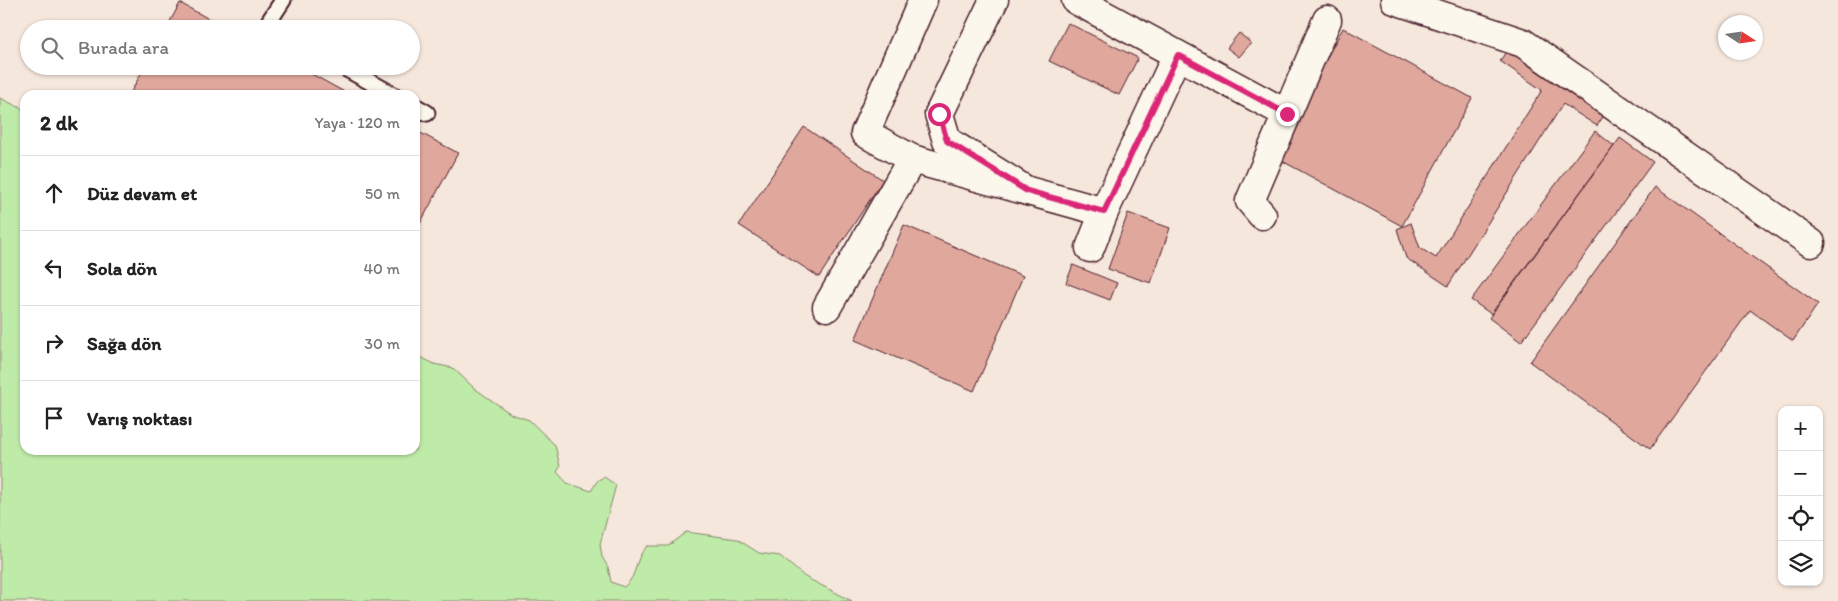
<!DOCTYPE html>
<html lang="tr">
<head>
<meta charset="utf-8">
<style>
	:root { --surface:#fff; --page:#f6f6f6; --text:#222; --muted:#767676; --line:#e0e0e0 }
	body { margin:0; font-family:Itim,sans-serif; background:var(--page); color:var(--text) }
	.controls { position:absolute; right:15px; bottom:15px; display:grid; overflow:hidden; border-radius:10px; box-shadow:0 1px 4px #0004 }
	.controls button { width:45px; height:45px; display:grid; place-items:center; padding:0; border:0; border-bottom:1px solid var(--line); background:var(--surface); color:var(--text); font:25px sans-serif }
	.compass { position:absolute; left:1718px; top:15px; width:45px; height:45px; border-radius:50%; background:var(--surface); box-shadow:0 1px 4px #0004; rotate:102deg }
	.stop { position:absolute; width:15px; height:15px; margin:-11px; border:4px solid #db2777; border-radius:50%; background:#fff }
	.stop.end { background:#db2777; border-color:#fff; box-shadow:0 1px 5px #0008 }
	.list { margin:0; padding:0; list-style:none }
	h2 { display:flex; justify-content:space-between; align-items:center; height:65px; margin:0; padding:0 20px; font-size:21px }
	h2 small { font-size:16px; font-weight:400; color:var(--muted) }
	.list li { display:grid; grid-template-columns:32px 1fr auto; gap:15px; align-items:center; box-sizing:border-box; height:75px; padding:0 20px; border-top:1px solid var(--line) }
	.list b { display:block; font-size:19px; white-space:nowrap }
	.list em { font-size:16px; font-style:normal; color:var(--muted) }
	.icon { flex:none; width:28px; height:28px; fill:none; stroke:currentColor; stroke-width:2; stroke-linecap:round; stroke-linejoin:round }
	.map { position:relative; flex:none; width:1838px; height:601px; overflow:hidden }
	.search { position:absolute; background:var(--surface); box-shadow:0 1px 4px #0004; left:20px; top:20px; width:400px; height:55px; display:flex; align-items:center; gap:12px; box-sizing:border-box; padding:0 18px; border-radius:28px; color:var(--muted); font-size:19px }
	.panel { position:absolute; background:var(--surface); box-shadow:0 1px 4px #0004; left:20px; top:90px; width:400px; height:365px; border-radius:15px }
	.map>svg:first-child { display:block }
</style>
</head>
<body>
<div class="map">
<svg width="1838" height="601" viewBox="0 0 1838 601">
	<rect width="100%" height="100%" fill="#f6e7dc"/>
	<filter id="ink" filterUnits="userSpaceOnUse"><feTurbulence type="fractalNoise" baseFrequency=".02" numOctaves="2"/><feDisplacementMap in="SourceGraphic" scale="10" xChannelSelector="R" yChannelSelector="G"/><feConvolveMatrix kernelMatrix="1 2 1 2 8 2 1 2 1" color-interpolation-filters="sRGB"/></filter>
	<g filter="url(#ink)">
		<!-- green -->
		<path fill="#bfeba8" stroke="#84856a" d="M 0,98 L 25,110 L 25,450 L 415,450 L 415,354 L 434,364 L 453,368 L 474,388 L 511,414 L 529,420 L 555,445 L 560,467 L 557,472 L 567,483 L 591,491 L 598,480 L 604,477 L 616,485 L 600,544 L 602,557 L 608,567 L 611,582 L 624,587 C 639,575 633,560 647,546 L 668,546 L 686,532 L 737,539 L 759,553 L 780,556 L 805,577 L 852,601 L 0,601 Z"/>
		<!-- building -->
		<g fill="#e0a79d" stroke="#4a1f2b">
			<path d="M 180,3 L 227,29 L 166,29 Z"/>
			<path d="M 1068,23 L 1138,58 L 1119,95 L 1049,61 Z"/>
			<path d="M 1343,28 L 1472,98 L 1402,226 L 1273,156 Z"/>
			<path d="M 1239,33 L 1251,43 L 1239,57 L 1227,48 Z"/>
			<path d="M 1509,47 L 1606,112 L 1597,126 L 1563,104 L 1448,286 L 1406,258 L 1397,229 L 1411,223 L 1420,248 L 1436,258 L 1542,90 L 1500,61 Z"/>
			<path d="M 145,66 L 297,66 L 350,95 L 137,95 L 131,92 Z"/>
			<path d="M 804,127 L 883,180 L 819,277 L 739,225 Z"/>
			<path d="M 415,130 L 458,153 L 415,233 Z"/>
			<path d="M 1595,131 L 1614,146 L 1491,314 L 1471,300 Z"/>
			<path d="M 1620,138 L 1653,162 L 1521,342 L 1489,318 Z"/>
			<path d="M 1655,187 L 1818,304 L 1793,341 L 1750,310 L 1650,449 L 1530,362 Z"/>
			<path d="M 1128,213 L 1170,228 L 1151,283 L 1108,269 Z"/>
			<path d="M 904,225 L 1023,276 L 974,391 L 855,340 Z"/>
			<path d="M 1073,265 L 1117,283 L 1110,300 L 1066,283 Z"/>
		</g>
		<g fill="none" stroke-linecap="round" stroke-linejoin="round">
			<!-- service casing -->
			<g stroke="#4a1f2b" stroke-width="19">
				<g id="service">
					<path d="M 272,29 L 266,26 L 283,0"/>
					<path d="M 341,66 L 394,95"/>
					<path d="M 415,106 L 427,113"/>
				</g>
			</g>
			<!-- minor casing -->
			<g stroke="#4a1f2b" stroke-width="31">
				<g id="minor">
					<path d="M 994,0 L 939,114 L 947,141 L 1027,191"/>
					<path d="M 1076,0 L 1287,114"/>
					<path d="M 1395,0 L 1523,43 L 1811,243"/>
					<path d="M 912,159 L 1104,212"/>
					<path d="M 1262,215 L 1250,201 L 1327,20"/>
					<path d="M 1090,248 L 1104,212 L 1177,55"/>
					<path d="M 827,307 L 912,159 L 865,133 L 923,0"/>
				</g>
			</g>
			<!-- service -->
			<use href="#service" stroke="#fbf7ec" stroke-width="15"/>
			<!-- minor -->
			<use href="#minor" stroke="#fbf7ec" stroke-width="28"/>
		</g>
	</g>
	<g fill="none" stroke-linecap="round" stroke-linejoin="round" filter="url(#ink)">
		<!-- route -->
		<path stroke="#db2777" stroke-width="6" d="M 939,114 L 947,141 L 1027,191 L 1104,212 L 1178,55 L 1287,114"/>
	</g>
</svg>
<div class="controls">
<button>+</button>
<button>−</button>
<button><svg class="icon" aria-label="locate" viewBox="0 0 24 24"><circle cx="12" cy="12" r="6"/><path d="M12 2v4M12 18v4M2 12h4M18 12h4"/></svg></button>
<button><svg class="icon" aria-label="layers" viewBox="0 0 24 24"><path d="M12 4l9 5-9 5-9-5zM3 14l9 5 9-5"/></svg></button>
</div>
<svg class="compass" viewBox="-18 -18 36 36"><path d="M0-13l5 13h-10z" fill="#e53935"/><path d="M0 13l5-13h-10z" fill="#767676"/></svg>
<div class="stop" style="left:939px;top:114px"></div>
<div class="stop end" style="left:1287px;top:114px"></div>
<div class="search"><svg class="icon" aria-label="search" viewBox="0 0 24 24"><circle cx="10" cy="10" r="6"/><path d="M15 15l6 6"/></svg>Burada ara</div>
<section class="panel">
<h2>2 dk<small>Yaya · 120 m</small></h2>
<ul class="list">
<li><svg class="icon" aria-label="ahead" viewBox="0 0 24 24"><path d="M12 20V5M6 11l6-6 6 6"/></svg><div><b>Düz devam et</b></div><em>50 m</em></li>
<li><svg class="icon" aria-label="left" viewBox="0 0 24 24"><path d="M17 20v-9H6M10 6l-5 5 5 5"/></svg><div><b>Sola dön</b></div><em>40 m</em></li>
<li><svg class="icon" aria-label="right" viewBox="0 0 24 24"><path d="M7 20v-9h11M14 6l5 5-5 5"/></svg><div><b>Sağa dön</b></div><em>30 m</em></li>
<li><svg class="icon" aria-label="arrive" viewBox="0 0 24 24"><path d="M6 21V4h12l-3 4 3 4H6"/></svg><div><b>Varış noktası</b></div></li>
</ul>
</section>
</div>
</body>
</html>
